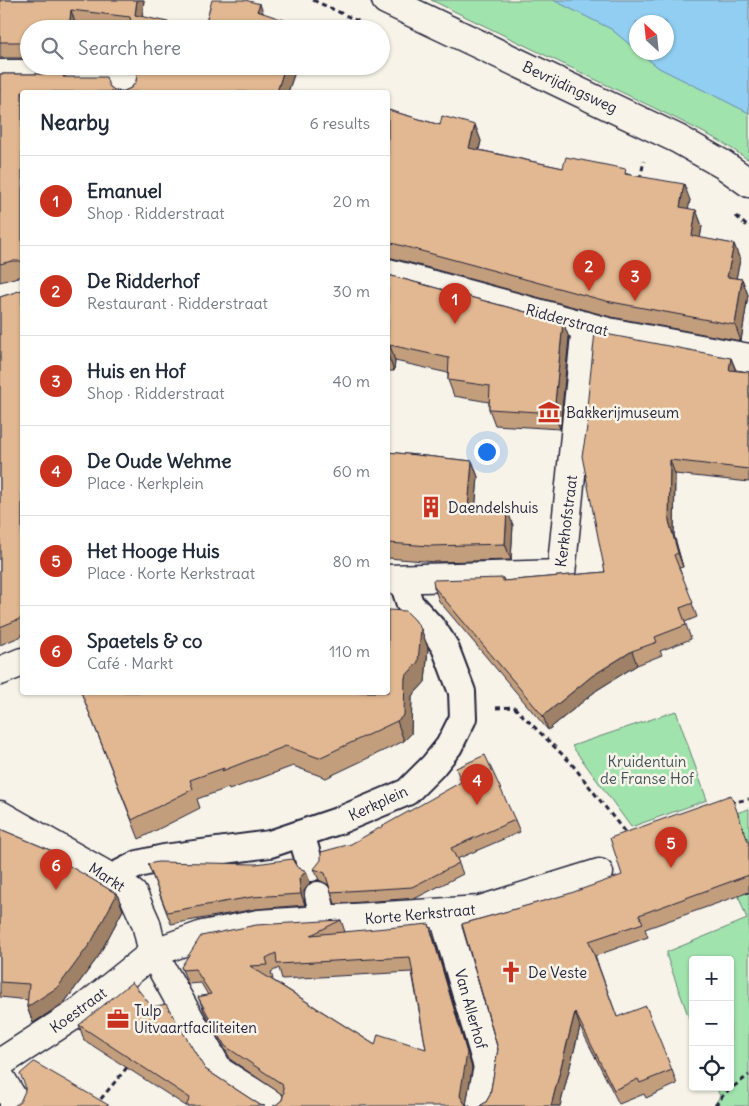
<!DOCTYPE html>
<html lang="en">
<head>
<meta charset="utf-8">
<style>
	:root { --surface:#fff; --page:#f2f2f3; --text:#1f2937; --muted:#747a83; --line:#e0e1e3; --accent:#c8321e }
	body { margin:0; font-family:Delius,sans-serif; background:var(--page); color:var(--text) }
	.controls { position:absolute; right:15px; bottom:15px; display:grid; overflow:hidden; border-radius:5px; box-shadow:0 1px 4px #0004 }
	.controls button { width:45px; height:45px; display:grid; place-items:center; padding:0; border:0; border-bottom:1px solid var(--line); background:var(--surface); color:var(--text); font:25px sans-serif }
	.compass { position:absolute; left:629px; top:15px; width:45px; height:45px; border-radius:50%; background:var(--surface); box-shadow:0 1px 4px #0004; rotate:333deg }
	.you { position:absolute; left:486px; top:451px; width:18px; height:18px; margin:-12px; border:4px solid #fff; border-radius:50%; background:#1a73e8; box-shadow:0 0 0 8px #1a73e833 }
	.badge { display:grid; place-items:center; width:32px; height:32px; border-radius:50%; background:var(--accent); color:#fff; font-size:16px; font-weight:700 }
	.pin { position:absolute; translate:-50% -41px; filter:drop-shadow(0 1px 2px #0008) }
	.pin::after { content:''; position:absolute; top:26px; width:18px; height:15px; background:inherit; clip-path:polygon(0 0,100% 0,50% 100%) }
	.list { margin:0; padding:0; list-style:none }
	h2 { display:flex; justify-content:space-between; align-items:center; height:65px; margin:0; padding:0 20px; font-size:21px }
	h2 small { font-size:16px; font-weight:400; color:var(--muted) }
	.list li { display:grid; grid-template-columns:32px 1fr auto; gap:15px; align-items:center; box-sizing:border-box; height:90px; padding:0 20px; border-top:1px solid var(--line) }
	.list b { display:block; font-size:19px; white-space:nowrap }
	.list p { margin:0; font-size:16px; white-space:nowrap; color:var(--muted) }
	.list em { font-size:16px; font-style:normal; color:var(--muted) }
	.icon { flex:none; width:28px; height:28px; fill:none; stroke:currentColor; stroke-width:2; stroke-linecap:round; stroke-linejoin:round }
	.map { position:relative; flex:none; width:749px; height:1106px; overflow:hidden }
	.search { position:absolute; background:var(--surface); box-shadow:0 1px 4px #0004; left:20px; top:20px; width:370px; height:55px; display:flex; align-items:center; gap:12px; box-sizing:border-box; padding:0 18px; border-radius:28px; color:var(--muted); font-size:19px }
	.panel { position:absolute; background:var(--surface); box-shadow:0 1px 4px #0004; left:20px; top:90px; width:370px; height:605px; border-radius:5px }
	.map>svg:first-child { display:block }
</style>
</head>
<body>
<div class="map">
<svg width="749" height="1106" viewBox="0 0 749 1106">
	<rect width="100%" height="100%" fill="#f7f3e8"/>
	<filter id="ink" filterUnits="userSpaceOnUse"><feTurbulence type="fractalNoise" baseFrequency=".02" numOctaves="2"/><feDisplacementMap in="SourceGraphic" scale="10" xChannelSelector="R" yChannelSelector="G"/><feConvolveMatrix kernelMatrix="1 2 1 2 8 2 1 2 1" color-interpolation-filters="sRGB"/></filter>
	<g filter="url(#ink)">
		<!-- green -->
		<g fill="#a1e3ad" stroke="#628274" fill-rule="evenodd">
			<path d="M 431,0 L 749,0 L 749,160 L 720,141 L 675,118 ZM 636,22 L 666,22 L 666,52 L 636,52 Z"/>
			<path d="M 676,711 L 707,800 L 631,827 L 572,746 Z"/>
			<path d="M 749,809 L 749,1106 L 714,1106 L 720,1096 L 716,1087 L 730,1087 L 730,960 L 693,960 L 693,1029 L 667,957 L 667,952 L 747,919 L 711,821 Z"/>
		</g>
		<!-- water -->
		<path fill="#91cef1" stroke="#6589a8" d="M 553,0 L 749,0 L 749,113 L 659,68 L 640,53 L 666,52 L 666,22 L 636,22 L 636,50 L 611,29 Z"/>
		<g fill="none" stroke-linecap="round" stroke-linejoin="round">
			<!-- pedestrian casing -->
			<g stroke="#22223b" stroke-width="30">
				<g id="pedestrian">
					<path d="M 301,834 L 311,868"/>
					<path d="M 111,878 L 138,864 L 164,858 L 270,844 L 338,821 L 407,792 L 433,766 L 449,746 L 463,718 L 462,692 L 445,647 L 434,630 L 410,604 L 402,579"/>
					<path d="M 318,895 L 324,921"/>
				</g>
			</g>
			<!-- minor casing -->
			<g stroke="#22223b" stroke-width="31">
				<g id="minor">
					<path d="M 0,74 L 125,74 L 127,92"/>
					<path d="M 388,273 L 608,332 L 749,358"/>
					<path d="M 388,579 L 561,574 L 586,326"/>
					<path d="M 0,671 L 22,662"/>
					<path d="M 0,815 L 111,878 L 133,894 L 146,923 L 153,953 L 219,1071 L 274,1106"/>
					<path d="M 443,913 L 488,1067 L 480,1106"/>
					<path d="M 0,1063 L 82,1010 L 153,953 L 203,935 L 259,924 L 480,910 L 599,873"/>
					<path d="M 0,1077 L 15,1102 L 14,1106"/>
				</g>
			</g>
			<!-- secondary casing -->
			<g stroke="#22223b" stroke-width="31">
				<path id="secondary" d="M 386,0 L 678,139 L 724,165 L 749,183"/>
			</g>
			<!-- path -->
			<g stroke="#22223b" stroke-width="3" stroke-dasharray="5 4" stroke-linecap="butt">
				<path d="M 313,0 L 360,22"/>
				<path d="M 640,179 L 644,161"/>
				<path d="M 736,216 L 749,228"/>
				<path d="M 496,708 L 514,707 L 571,763 L 627,835"/>
				<path d="M 730,803 L 749,799"/>
				<path d="M 746,889 L 749,897"/>
				<path d="M 95,1106 L 129,1065"/>
				<path d="M 715,1106 L 725,1093 L 749,1075"/>
			</g>
			<!-- pedestrian -->
			<use href="#pedestrian" stroke="#f7f3e8" stroke-width="26"/>
			<!-- minor -->
			<use href="#minor" stroke="#f7f3e8" stroke-width="28"/>
			<!-- secondary -->
			<use href="#secondary" stroke="#f7f3e8" stroke-width="28"/>
		</g>
		<!-- wall -->
		<g fill="#c29e7d" stroke="#22223b" fill-rule="evenodd">
			<path d="M 0,0 L 144,0 L 142,17 L 200,29 L 102,29 L 76,26 L 29,29 L 29,58 L 0,58 Z"/>
			<path d="M 136,66 L 297,66 L 288,92 L 22,92 L 22,277 L 18,277 L 0,282 L 0,74 L 64,74 L 65,77 L 109,86 L 114,90 L 122,92 L 131,88 L 136,82 L 137,74 Z"/>
			<path d="M 388,110 L 440,125 L 475,125 L 481,141 L 479,150 L 563,168 L 628,174 L 690,200 L 688,209 L 696,210 L 702,226 L 700,238 L 734,244 L 740,260 L 736,278 L 742,279 L 748,295 L 741,341 L 611,317 L 392,258 L 388,258 Z"/>
			<path d="M 388,275 L 563,322 L 569,338 L 560,429 L 495,425 L 489,409 L 489,402 L 454,396 L 448,380 L 448,373 L 395,361 L 394,371 L 388,371 Z"/>
			<path d="M 22,290 L 22,636 L 0,645 L 0,297 Z"/>
			<path d="M 731,358 L 736,370 L 749,372 L 749,482 L 675,474 L 674,535 L 683,567 L 679,568 L 697,617 L 685,622 L 691,639 L 660,651 L 662,655 L 637,665 L 597,690 L 548,730 L 439,601 L 434,587 L 503,578 L 504,581 L 605,572 L 588,421 L 586,416 Z"/>
			<path d="M 388,452 L 472,461 L 478,477 L 475,509 L 513,525 L 511,560 L 435,562 L 388,558 Z"/>
			<path d="M 421,629 L 428,648 L 425,682 L 412,696 L 411,734 L 404,741 L 326,778 L 293,766 L 229,790 L 228,788 L 197,799 L 200,808 L 139,839 L 81,692 L 388,692 Z"/>
			<path d="M 515,820 L 520,832 L 457,859 L 463,874 L 416,898 L 335,904 L 329,885 L 319,880 L 314,869 Z"/>
			<path d="M 0,829 L 57,853 L 60,861 L 117,894 L 123,910 L 98,957 L 64,1003 L 33,1023 L 27,1007 L 28,1000 L 0,997 Z"/>
			<path d="M 749,844 L 749,892 L 645,929 L 648,937 L 595,956 L 617,1017 L 672,1070 L 677,1084 L 646,1098 L 644,1094 L 619,1104 L 580,1027 L 560,1106 L 480,1106 L 486,1102 L 490,1095 L 498,1049 L 462,924 Z"/>
			<path d="M 148,864 L 297,867 L 306,871 L 310,883 L 304,891 L 305,905 L 256,909 L 171,924 Z"/>
			<path d="M 341,920 L 345,932 L 434,939 L 472,1068 L 466,1104 L 276,1105 L 282,1100 L 283,1095 L 231,1060 L 204,1011 L 198,997 L 208,995 L 201,983 L 188,984 L 181,967 ZM 279,968 L 282,979 L 412,972 L 426,1049 L 375,1045 L 271,979 L 273,979 L 271,972 Z"/>
			<path d="M 79,1025 L 205,1069 L 260,1105 L 186,1106 L 84,1040 Z"/>
		</g>
		<!-- shaded-wall -->
		<g fill="#9e8166" stroke="#22223b">
			<path d="M 137,0 L 144,0 L 141,29 L 135,15 Z"/>
			<path d="M 260,4 L 266,20 L 257,11 Z"/>
			<path d="M 71,10 L 76,26 L 76,29 L 69,29 Z"/>
			<path d="M 285,66 L 297,66 L 288,92 L 277,92 Z"/>
			<path d="M 475,125 L 481,141 L 475,164 L 469,148 Z"/>
			<path d="M 684,184 L 690,200 L 686,223 L 680,207 Z"/>
			<path d="M 696,210 L 702,226 L 698,252 L 692,236 Z"/>
			<path d="M 734,244 L 740,260 L 733,293 L 727,277 Z"/>
			<path d="M 742,279 L 748,295 L 741,341 L 735,325 Z"/>
			<path d="M 563,322 L 569,338 L 560,429 L 554,413 Z"/>
			<path d="M 390,345 L 395,361 L 394,371 L 388,355 Z"/>
			<path d="M 731,358 L 736,372 L 729,370 Z"/>
			<path d="M 670,460 L 675,474 L 674,535 L 683,567 L 678,553 L 669,521 Z"/>
			<path d="M 472,461 L 478,477 L 474,525 L 468,509 Z"/>
			<path d="M 507,509 L 513,525 L 511,560 L 505,544 Z"/>
			<path d="M 421,629 L 428,648 L 425,682 L 412,696 L 411,734 L 404,741 L 397,721 L 405,677 Z"/>
			<path d="M 632,651 L 637,665 L 597,690 L 548,730 L 543,716 L 592,676 Z"/>
			<path d="M 306,871 L 310,883 L 304,891 L 305,905 L 301,894 L 299,879 Z"/>
			<path d="M 117,894 L 123,910 L 98,957 L 64,1003 L 33,1023 L 27,1007 Z"/>
			<path d="M 429,924 L 434,939 L 472,1068 L 466,1106 L 460,1096 Z"/>
			<path d="M 575,1012 L 580,1027 L 560,1106 L 551,1106 Z"/>
		</g>
		<!-- building -->
		<g fill="#e1b891" stroke="#22223b" fill-rule="evenodd">
			<path d="M 0,0 L 137,0 L 135,15 L 200,29 L 132,29 L 130,17 L 71,10 L 69,29 L 29,29 L 29,42 L 0,42 Z"/>
			<path d="M 212,0 L 245,0 L 260,4 L 257,11 L 299,25 L 298,29 L 204,29 Z"/>
			<path d="M 136,66 L 285,66 L 277,92 L 22,92 L 22,262 L 21,261 L 12,261 L 0,264 L 0,74 L 64,74 L 63,77 L 106,77 L 109,86 L 114,90 L 122,92 L 131,88 L 136,82 L 137,74 Z"/>
			<path d="M 388,110 L 440,125 L 442,116 L 475,125 L 469,148 L 563,168 L 566,157 L 626,169 L 625,174 L 684,184 L 680,207 L 696,210 L 692,236 L 734,244 L 727,277 L 742,279 L 735,325 L 606,301 L 388,242 Z"/>
			<path d="M 388,275 L 563,322 L 554,413 L 489,409 L 490,386 L 448,380 L 449,358 L 390,345 L 388,355 Z"/>
			<path d="M 22,290 L 22,618 L 0,627 L 0,297 Z"/>
			<path d="M 595,332 L 731,358 L 729,370 L 749,372 L 749,469 L 670,460 L 669,521 L 678,553 L 674,555 L 693,603 L 680,608 L 686,625 L 655,637 L 657,642 L 632,651 L 592,676 L 543,716 L 434,587 L 433,580 L 503,578 L 503,581 L 605,572 L 582,456 L 589,416 L 586,416 Z"/>
			<path d="M 388,452 L 472,461 L 468,509 L 507,509 L 505,544 L 430,546 L 388,543 Z"/>
			<path d="M 388,610 L 406,611 L 415,620 L 421,629 L 418,662 L 405,677 L 404,715 L 397,721 L 319,758 L 286,746 L 222,771 L 224,768 L 190,780 L 193,789 L 132,820 L 81,692 L 388,692 Z"/>
			<path d="M 485,755 L 515,820 L 451,848 L 459,863 L 412,887 L 331,892 L 325,873 L 314,869 L 321,860 L 321,852 L 351,844 L 461,782 L 456,768 Z"/>
			<path d="M 731,795 L 749,844 L 749,875 L 639,915 L 643,923 L 589,941 L 617,1017 L 646,1006 L 672,1070 L 640,1083 L 638,1079 L 614,1090 L 575,1012 L 551,1106 L 480,1106 L 486,1102 L 490,1095 L 498,1049 L 462,924 L 568,894 L 622,875 L 610,838 Z"/>
			<path d="M 0,829 L 57,853 L 51,855 L 117,894 L 92,941 L 58,987 L 27,1007 L 29,984 L 0,982 Z"/>
			<path d="M 292,859 L 297,867 L 306,871 L 299,879 L 301,894 L 252,897 L 167,912 L 148,864 L 158,862 L 256,864 Z"/>
			<path d="M 341,920 L 311,935 L 429,924 L 467,1053 L 460,1096 L 465,1104 L 470,1106 L 273,1106 L 276,1105 L 282,1100 L 284,1092 L 282,1084 L 225,1046 L 198,997 L 211,994 L 195,969 L 183,970 L 181,967 L 201,936 L 256,925 ZM 276,953 L 277,964 L 410,957 L 426,1049 L 378,1034 L 375,1045 L 250,966 L 268,965 L 266,958 Z"/>
			<path d="M 132,982 L 152,1007 L 166,1004 L 205,1069 L 260,1105 L 265,1106 L 186,1106 L 190,1098 L 79,1025 Z"/>
			<path d="M 34,1062 L 110,1106 L 14,1106 L 20,1102 L 25,1091 L 25,1085 L 20,1074 Z"/>
		</g>
	</g>
	<!-- icons -->
	<defs>
		<g id="museum-bare" transform="scale(1.725)"><path d="M0-6L6-3V-2H-6V-3ZM-5-1h2V3h-2ZM-1-1h2V3h-2ZM3-1h2V3H3ZM-6 4H6V6H-6Z" fill="#c8321e" stroke="#f7f3e8" stroke-width="2.5" paint-order="stroke"/></g>
		<g id="building-bare" transform="scale(1.725)"><path d="M-4-6H4V6H1V3H-1V6H-4ZM-2.5-4.3h1.7v1.8h-1.7ZM.8-4.3h1.7v1.8H.8ZM-2.5-1h1.7V.8h-1.7ZM.8-1h1.7V.8H.8Z" fill="#c8321e" stroke="#f7f3e8" stroke-width="2.5" paint-order="stroke"/></g>
		<g id="church-bare" transform="scale(1.725)"><path d="M-1.2-6h2.4v3.5h3.3v2.4h-3.3V6h-2.4V-.1h-3.3v-2.4h3.3Z" fill="#c8321e" stroke="#f7f3e8" stroke-width="2.5" paint-order="stroke"/></g>
		<g id="office-bare" transform="scale(1.725)"><path d="M-6-3h4V-5.5h4V-3h4V5H-6ZM-1-4.5V-3h2v-1.5ZM-6 0V1H6V0Z" fill="#c8321e" stroke="#f7f3e8" stroke-width="2.5" paint-order="stroke"/></g>
	</defs>
	<g fill-rule="evenodd">
		<use href="#museum-bare" x="549" y="412"/>
		<use href="#building-bare" x="431" y="507"/>
		<use href="#church-bare" x="511" y="972"/>
		<use href="#office-bare" x="118" y="1019"/>
	</g>
	<g text-anchor="middle" dominant-baseline="central" stroke-width="5" stroke-linejoin="round" paint-order="stroke">
		<!-- street labels -->
		<g font-size="15" fill="#22223b" stroke="#f7f3e8">
			<text transform="translate(570 87) rotate(25)">Bevrijdingsweg</text>
			<text transform="translate(567 320) rotate(15)">Ridderstraat</text>
			<text transform="translate(566 521) rotate(-83)">Kerkhofstraat</text>
			<text transform="translate(378 803) rotate(-25)">Kerkplein</text>
			<text transform="translate(107 877) rotate(33)">Markt</text>
			<text transform="translate(420 914) rotate(-5)">Korte Kerkstraat</text>
			<text transform="translate(471 1009) rotate(74)">Van Allerhof</text>
			<text transform="translate(78 1010) rotate(-36)">Koestraat</text>
		</g>
		<!-- poi labels -->
		<g font-size="15" fill="#22223b" stroke="#f7f3e8" text-anchor="start">
			<text x="566" y="412">Bakkerijmuseum</text>
			<text x="448" y="507">Daendelshuis</text>
			<text x="528" y="972">De Veste</text>
			<text x="134" y="1010">Tulp<tspan x="134" dy="17">Uitvaartfaciliteiten</tspan></text>
		</g>
		<!-- park labels -->
		<g font-size="15" fill="#425258" stroke="#f7f3e8">
			<text x="647" y="761">Kruidentuin<tspan x="647" dy="17">de Franse Hof</tspan></text>
		</g>
	</g>
</svg>
<div class="controls">
<button>+</button>
<button>−</button>
<button><svg class="icon" aria-label="locate" viewBox="0 0 24 24"><circle cx="12" cy="12" r="6"/><path d="M12 2v4M12 18v4M2 12h4M18 12h4"/></svg></button>
</div>
<svg class="compass" viewBox="-18 -18 36 36"><path d="M0-13l5 13h-10z" fill="#e53935"/><path d="M0 13l5-13h-10z" fill="#747a83"/></svg>
<div class="you"></div>
<div class="pin badge" style="left:455px;top:324px">1</div>
<div class="pin badge" style="left:589px;top:291px">2</div>
<div class="pin badge" style="left:635px;top:301px">3</div>
<div class="pin badge" style="left:477px;top:805px">4</div>
<div class="pin badge" style="left:671px;top:868px">5</div>
<div class="pin badge" style="left:56px;top:890px">6</div>
<div class="search"><svg class="icon" aria-label="search" viewBox="0 0 24 24"><circle cx="10" cy="10" r="6"/><path d="M15 15l6 6"/></svg>Search here</div>
<section class="panel">
<h2>Nearby<small>6 results</small></h2>
<ul class="list">
<li><span class="badge">1</span><div><b>Emanuel</b><p>Shop · Ridderstraat</p></div><em>20 m</em></li>
<li><span class="badge">2</span><div><b>De Ridderhof</b><p>Restaurant · Ridderstraat</p></div><em>30 m</em></li>
<li><span class="badge">3</span><div><b>Huis en Hof</b><p>Shop · Ridderstraat</p></div><em>40 m</em></li>
<li><span class="badge">4</span><div><b>De Oude Wehme</b><p>Place · Kerkplein</p></div><em>60 m</em></li>
<li><span class="badge">5</span><div><b>Het Hooge Huis</b><p>Place · Korte Kerkstraat</p></div><em>80 m</em></li>
<li><span class="badge">6</span><div><b>Spaetels &amp; co</b><p>Café · Markt</p></div><em>110 m</em></li>
</ul>
</section>
</div>
</body>
</html>
